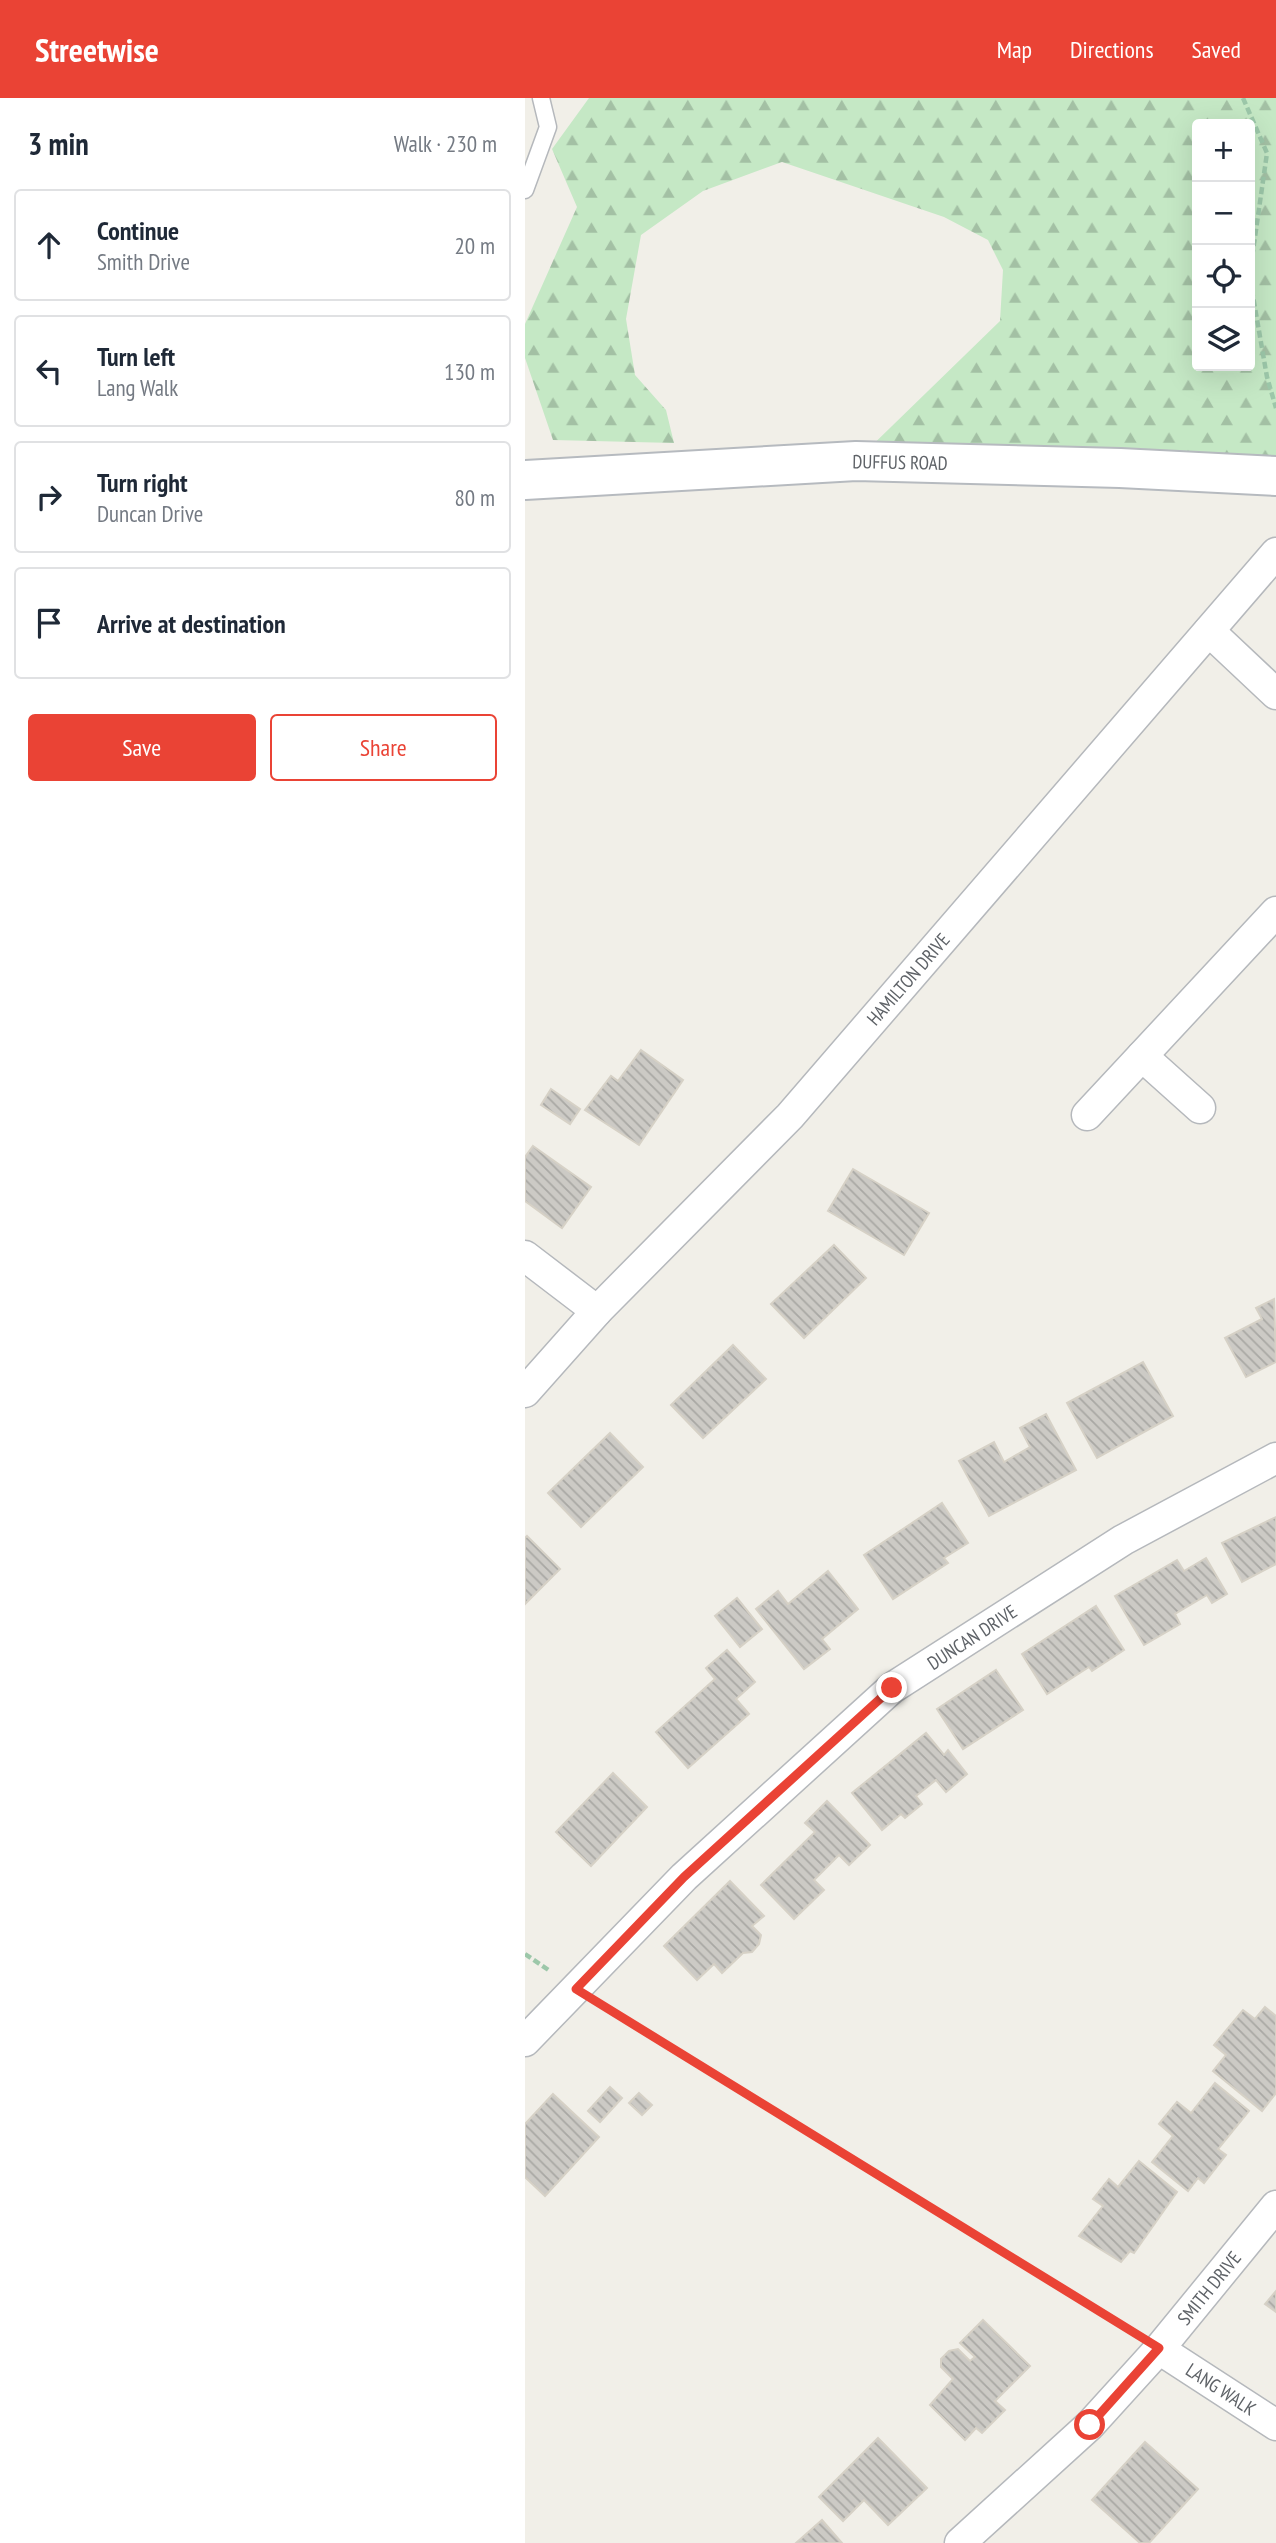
<!DOCTYPE html>
<html lang="en">
<head>
<meta charset="utf-8">
<style>
	:root { --surface:#fff; --page:#f2f2f3; --text:#1f2937; --muted:#747a83; --line:#e0e1e3; --accent:#ea4335 }
	body { margin:0; font-family:"PT Sans Narrow",sans-serif; background:var(--page); color:var(--text) }
	.controls { position:absolute; right:21px; top:21px; display:grid; overflow:hidden; border-radius:7px; box-shadow:0 7px 28px #0002 }
	.controls button { width:63px; height:63px; display:grid; place-items:center; padding:0; border:0; border-bottom:2px solid var(--line); background:var(--surface); color:var(--text); font:35px sans-serif }
	.stop { position:absolute; width:21px; height:21px; margin:-16px; border:5px solid #ea4335; border-radius:50%; background:#fff }
	.stop.end { background:#ea4335; border-color:#fff; box-shadow:0 2px 7px #0008 }
	.list { margin:0; padding:0; list-style:none }
	h2 { display:flex; justify-content:space-between; align-items:center; height:91px; margin:0; padding:0 28px; font-size:30px }
	h2 small { font-size:23px; font-weight:400; color:var(--muted) }
	.list li { display:grid; grid-template-columns:46px 1fr auto; gap:21px; align-items:center; box-sizing:border-box; height:112px; margin:0 14px 14px; padding:0 14px; border:2px solid var(--line); border-radius:7px }
	.list b { display:block; font-size:26px; white-space:nowrap }
	.list p { margin:0; font-size:23px; white-space:nowrap; color:var(--muted) }
	.list em { font-size:23px; font-style:normal; color:var(--muted) }
	.actions { display:flex; gap:14px; padding:21px 28px }
	.actions a { flex:1; padding:16px 0; border:2px solid var(--accent); border-radius:7px; text-align:center; font-size:24px; color:var(--accent) }
	.actions .main { background:var(--accent); color:#fff }
	.icon { flex:none; width:38px; height:38px; fill:none; stroke:currentColor; stroke-width:2; stroke-linecap:round; stroke-linejoin:round }
	.map { position:relative; flex:none; width:751px; height:2445px; overflow:hidden }
	header { display:flex; align-items:center; gap:42px; box-sizing:border-box; height:98px; padding:0 35px; background:var(--accent); color:#fff }
	header strong { font-size:33px }
	nav { display:flex; gap:38px; margin-inline-start:auto; font-size:24px }
	main { display:flex }
	aside { flex:1; background:var(--surface) }
	.map>svg:first-child { display:block }
</style>
</head>
<body>
<header>
<strong>Streetwise</strong>
<nav><a>Map</a><a>Directions</a><a>Saved</a></nav>
</header>
<main>
<aside>
<h2>3 min<small>Walk · 230 m</small></h2>
<ul class="list">
<li><svg class="icon" aria-label="ahead" viewBox="0 0 24 24"><path d="M12 20V5M6 11l6-6 6 6"/></svg><div><b>Continue</b><p>Smith Drive</p></div><em>20 m</em></li>
<li><svg class="icon" aria-label="left" viewBox="0 0 24 24"><path d="M17 20v-9H6M10 6l-5 5 5 5"/></svg><div><b>Turn left</b><p>Lang Walk</p></div><em>130 m</em></li>
<li><svg class="icon" aria-label="right" viewBox="0 0 24 24"><path d="M7 20v-9h11M14 6l5 5-5 5"/></svg><div><b>Turn right</b><p>Duncan Drive</p></div><em>80 m</em></li>
<li><svg class="icon" aria-label="arrive" viewBox="0 0 24 24"><path d="M6 21V4h12l-3 4 3 4H6"/></svg><div><b>Arrive at destination</b></div></li>
</ul>
<div class="actions"><a class="main">Save</a><a>Share</a></div>
</aside>
<div class="map">
<svg width="751" height="2445" viewBox="0 0 751 2445">
	<defs>
		<pattern id="forest-firs" width="22" height="20" patternUnits="userSpaceOnUse" patternTransform="scale(1.75)"><rect width="22" height="20" fill="#c5e8c5"/><path d="M5 1l3.5 6h-7zM16 11l3.5 6h-7z" fill="#a3c0a4"/></pattern>
		<pattern id="building-back-hatch" width="6" height="6" patternUnits="userSpaceOnUse" patternTransform="scale(1.75)"><rect width="6" height="6" fill="#cccac5"/><path d="M-1 5l2 2M0 0l6 6M5-1l2 2" fill="none" stroke="#a9a8a4"/></pattern>
	</defs>
	<rect width="100%" height="100%" fill="#f1efe8"/>
	<!-- forest -->
	<path fill="url(#forest-firs)" fill-rule="evenodd" d="M 64,0 L 751,0 L 751,378 L 331,363 L 475,223 L 478,172 L 463,142 L 419,119 L 257,64 L 178,93 L 116,137 L 101,221 L 110,277 L 141,312 L 149,345 L 28,342 L 0,260 L 0,226 L 52,109 L 27,51 ZM 672,26 L 725,26 L 725,268 L 672,268 Z"/>
	<!-- building -->
	<g fill="url(#building-back-hatch)" stroke="#d6d1c6" stroke-width="2">
		<path d="M 116,952 L 158,982 L 114,1047 L 60,1012 L 86,978 L 93,983 Z"/>
		<path d="M 26,991 L 55,1011 L 45,1026 L 16,1007 Z"/>
		<path d="M 8,1048 L 66,1089 L 37,1130 L 0,1103 L 0,1059 Z"/>
		<path d="M 328,1071 L 404,1115 L 379,1157 L 303,1113 Z"/>
		<path d="M 309,1147 L 341,1180 L 279,1240 L 246,1206 Z"/>
		<path d="M 749,1201 L 751,1264 L 721,1279 L 700,1240 L 737,1221 L 731,1210 Z"/>
		<path d="M 208,1247 L 241,1281 L 178,1340 L 146,1307 Z"/>
		<path d="M 618,1264 L 648,1318 L 572,1360 L 542,1305 Z"/>
		<path d="M 521,1316 L 551,1372 L 464,1418 L 434,1363 L 469,1344 L 479,1364 L 505,1349 L 495,1330 Z"/>
		<path d="M 85,1335 L 118,1369 L 56,1429 L 23,1395 Z"/>
		<path d="M 417,1405 L 443,1445 L 419,1460 L 423,1465 L 368,1501 L 339,1457 Z"/>
		<path d="M 751,1419 L 751,1466 L 717,1484 L 697,1445 Z"/>
		<path d="M 2,1438 L 35,1471 L 0,1506 L 0,1440 Z"/>
		<path d="M 681,1460 L 702,1496 L 687,1505 L 682,1497 L 650,1516 L 655,1526 L 619,1547 L 590,1498 L 652,1462 L 659,1473 Z"/>
		<path d="M 303,1473 L 333,1511 L 297,1541 L 305,1551 L 279,1571 L 231,1511 L 253,1493 L 263,1506 Z"/>
		<path d="M 212,1500 L 237,1531 L 215,1549 L 190,1518 Z"/>
		<path d="M 571,1508 L 599,1552 L 567,1573 L 564,1569 L 522,1596 L 497,1556 Z"/>
		<path d="M 202,1552 L 230,1584 L 211,1601 L 224,1616 L 163,1670 L 131,1634 L 190,1581 L 181,1570 Z"/>
		<path d="M 471,1572 L 498,1612 L 438,1651 L 412,1611 Z"/>
		<path d="M 401,1635 L 419,1657 L 423,1652 L 442,1676 L 421,1694 L 411,1682 L 391,1698 L 397,1706 L 380,1720 L 376,1716 L 357,1732 L 327,1695 Z"/>
		<path d="M 88,1675 L 122,1709 L 66,1768 L 31,1734 Z"/>
		<path d="M 302,1703 L 345,1747 L 324,1767 L 314,1757 L 289,1782 L 299,1792 L 269,1821 L 236,1787 L 290,1734 L 280,1725 Z"/>
		<path d="M 205,1783 L 239,1818 L 227,1828 L 236,1837 L 234,1846 L 227,1854 L 218,1855 L 197,1875 L 189,1866 L 172,1882 L 139,1848 Z"/>
		<path d="M 740,1909 L 751,1918 L 751,1995 L 737,2013 L 688,1973 L 701,1957 L 689,1947 L 718,1912 L 730,1921 Z"/>
		<path d="M 690,1985 L 724,2013 L 693,2051 L 701,2057 L 679,2085 L 673,2080 L 663,2093 L 627,2064 L 648,2038 L 634,2026 L 652,2004 L 666,2015 Z"/>
		<path d="M 85,1989 L 97,2000 L 75,2024 L 63,2013 Z"/>
		<path d="M 114,1995 L 127,2007 L 117,2017 L 104,2005 Z"/>
		<path d="M 28,1996 L 74,2039 L 20,2098 L 0,2079 L 0,2026 Z"/>
		<path d="M 614,2063 L 652,2094 L 609,2155 L 605,2153 L 596,2164 L 554,2138 L 578,2108 L 568,2101 L 584,2081 L 593,2089 Z"/>
		<path d="M 751,2193 L 751,2214 L 740,2206 Z"/>
		<path d="M 458,2222 L 505,2268 L 470,2303 L 480,2312 L 457,2335 L 451,2330 L 440,2342 L 405,2307 L 428,2281 L 416,2269 L 416,2261 L 424,2253 L 433,2251 L 445,2263 L 450,2259 L 435,2245 Z"/>
		<path d="M 353,2340 L 402,2390 L 363,2427 L 339,2402 L 318,2423 L 294,2399 Z"/>
		<path d="M 620,2344 L 673,2391 L 624,2445 L 615,2445 L 567,2402 Z"/>
		<path d="M 297,2422 L 317,2445 L 271,2445 Z"/>
	</g>
	<g fill="none" stroke-linecap="round" stroke-linejoin="round">
		<!-- lane casing -->
		<g stroke="#b5b8bc" stroke-width="19">
			<path id="lane" d="M 0,92 L 23,29 L 16,0"/>
		</g>
		<!-- street casing -->
		<g stroke="#b5b8bc" stroke-width="33">
			<g id="street">
				<path d="M 684,533 L 751,596"/>
				<path d="M 617,958 L 675,1010"/>
				<path d="M 562,1017 L 751,814"/>
				<path d="M 0,1158 L 72,1213"/>
				<path d="M 0,1294 L 72,1213 L 265,1018 L 751,455"/>
				<path d="M 0,1943 L 159,1779 L 367,1590 L 598,1442 L 751,1360"/>
				<path d="M 634,2251 L 751,2327"/>
				<path d="M 435,2445 L 565,2327 L 634,2251 L 751,2108"/>
			</g>
		</g>
		<!-- secondary casing -->
		<g stroke="#b6babf" stroke-width="42">
			<path id="secondary" d="M 0,382 L 331,363 L 595,370 L 751,378"/>
		</g>
		<!-- path -->
		<g stroke="#9cc7a9" stroke-width="4.5" stroke-dasharray="7 3.5" stroke-linecap="butt">
			<path d="M 718,0 L 742,55 L 725,174"/>
			<path d="M 725,181 L 742,279 L 751,310"/>
			<path d="M 0,1856 L 25,1873"/>
			<path d="M 80,1908 L 608,2234"/>
		</g>
		<!-- lane -->
		<use href="#lane" stroke="#fff" stroke-width="16"/>
		<!-- street -->
		<use href="#street" stroke="#fff" stroke-width="30"/>
		<!-- secondary -->
		<use href="#secondary" stroke="#fff" stroke-width="38"/>
	</g>
	<g fill="none" stroke-linecap="round" stroke-linejoin="round">
		<!-- route -->
		<path stroke="#ea4335" stroke-width="9" d="M 367,1590 L 159,1779 L 51,1891 L 634,2250 L 565,2327"/>
	</g>
	<g text-anchor="middle" dominant-baseline="central" stroke-width="5" stroke-linejoin="round" paint-order="stroke">
		<!-- street labels -->
		<g font-size="19" fill="#5f6368" stroke="#fff">
			<text transform="translate(375 364) rotate(1)">DUFFUS ROAD</text>
			<text transform="translate(383 881) rotate(-49)">HAMILTON DRIVE</text>
			<text transform="translate(447 1539) rotate(-33)">DUNCAN DRIVE</text>
			<text transform="translate(684 2190) rotate(-51)">SMITH DRIVE</text>
			<text transform="translate(696 2291) rotate(33)">LANG WALK</text>
		</g>
	</g>
</svg>
<div class="controls">
<button>+</button>
<button>−</button>
<button><svg class="icon" aria-label="locate" viewBox="0 0 24 24"><circle cx="12" cy="12" r="6"/><path d="M12 2v4M12 18v4M2 12h4M18 12h4"/></svg></button>
<button><svg class="icon" aria-label="layers" viewBox="0 0 24 24"><path d="M12 4l9 5-9 5-9-5zM3 14l9 5 9-5"/></svg></button>
</div>
<div class="stop" style="left:565px;top:2327px"></div>
<div class="stop end" style="left:367px;top:1590px"></div>
</div>
</main>
</body>
</html>
